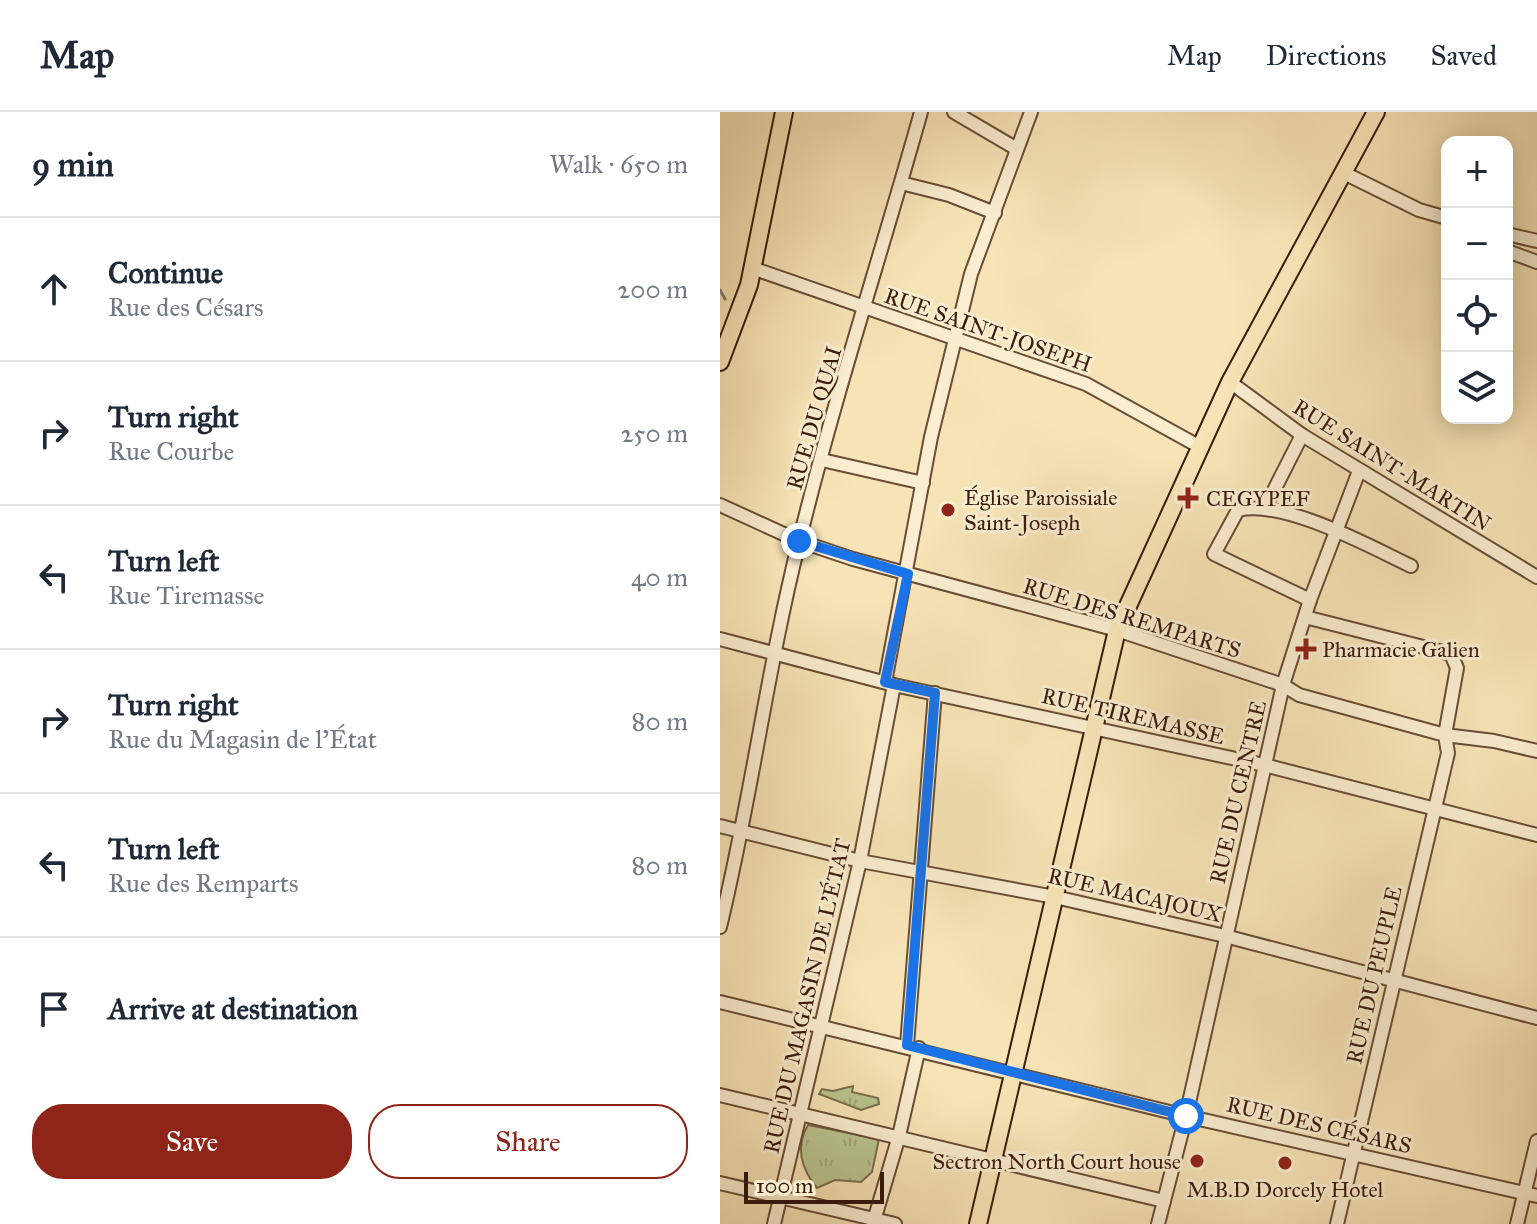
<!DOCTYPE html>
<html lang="en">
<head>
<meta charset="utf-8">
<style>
	:root { --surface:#fff; --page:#f2f2f3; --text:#1f2937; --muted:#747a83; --line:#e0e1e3; --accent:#8f2418 }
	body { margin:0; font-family:"IM FELL Great Primer",serif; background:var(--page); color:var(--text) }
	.controls { position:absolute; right:24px; top:24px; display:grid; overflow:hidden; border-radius:16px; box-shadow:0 4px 20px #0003 }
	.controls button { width:72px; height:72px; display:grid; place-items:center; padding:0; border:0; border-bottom:2px solid var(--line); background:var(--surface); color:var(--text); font:40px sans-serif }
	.scale { position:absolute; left:24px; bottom:20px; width:140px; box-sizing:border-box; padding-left:8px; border:4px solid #3a1b0c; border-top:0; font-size:22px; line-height:28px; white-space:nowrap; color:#3a1b0c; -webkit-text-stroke:6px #faedd0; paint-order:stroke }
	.stop { position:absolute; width:24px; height:24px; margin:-18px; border:6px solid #1a73e8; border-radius:50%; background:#fff }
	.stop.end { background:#1a73e8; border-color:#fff; box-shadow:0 2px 8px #0008 }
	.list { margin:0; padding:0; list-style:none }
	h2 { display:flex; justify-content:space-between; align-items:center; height:104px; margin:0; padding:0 32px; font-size:34px }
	h2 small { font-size:26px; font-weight:400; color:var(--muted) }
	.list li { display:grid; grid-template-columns:52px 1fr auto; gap:24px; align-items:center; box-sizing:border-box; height:144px; padding:0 32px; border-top:2px solid var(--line) }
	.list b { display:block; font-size:30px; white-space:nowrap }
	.list p { margin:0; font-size:26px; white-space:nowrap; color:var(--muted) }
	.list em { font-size:26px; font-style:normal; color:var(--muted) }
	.actions { display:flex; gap:16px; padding:24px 32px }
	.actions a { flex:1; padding:18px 0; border:2px solid var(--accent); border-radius:32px; text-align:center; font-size:28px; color:var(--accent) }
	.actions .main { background:var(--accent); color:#fff }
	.icon { flex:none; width:44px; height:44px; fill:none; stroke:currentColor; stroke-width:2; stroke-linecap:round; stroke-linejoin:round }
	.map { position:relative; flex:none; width:817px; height:1112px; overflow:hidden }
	header { display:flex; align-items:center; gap:48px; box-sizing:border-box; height:112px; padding:0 40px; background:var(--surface); border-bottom:2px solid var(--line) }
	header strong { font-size:38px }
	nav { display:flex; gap:44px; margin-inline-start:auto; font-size:28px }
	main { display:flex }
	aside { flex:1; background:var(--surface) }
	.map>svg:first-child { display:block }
</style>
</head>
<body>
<header>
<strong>Map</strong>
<nav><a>Map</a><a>Directions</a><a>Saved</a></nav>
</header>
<main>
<aside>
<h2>9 min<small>Walk · 650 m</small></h2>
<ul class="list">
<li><svg class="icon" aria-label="ahead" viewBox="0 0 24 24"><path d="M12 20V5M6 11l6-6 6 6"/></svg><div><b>Continue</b><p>Rue des Césars</p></div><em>200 m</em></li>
<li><svg class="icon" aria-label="right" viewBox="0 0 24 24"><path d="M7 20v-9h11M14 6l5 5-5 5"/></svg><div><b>Turn right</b><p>Rue Courbe</p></div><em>250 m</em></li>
<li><svg class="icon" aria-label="left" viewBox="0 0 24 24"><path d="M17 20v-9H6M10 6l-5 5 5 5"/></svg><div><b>Turn left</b><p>Rue Tiremasse</p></div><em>40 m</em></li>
<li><svg class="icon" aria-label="right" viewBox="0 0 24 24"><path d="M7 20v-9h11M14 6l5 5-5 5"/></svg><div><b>Turn right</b><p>Rue du Magasin de l'État</p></div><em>80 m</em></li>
<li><svg class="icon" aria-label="left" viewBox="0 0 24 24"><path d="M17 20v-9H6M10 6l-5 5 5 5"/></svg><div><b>Turn left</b><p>Rue des Remparts</p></div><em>80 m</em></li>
<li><svg class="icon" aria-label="arrive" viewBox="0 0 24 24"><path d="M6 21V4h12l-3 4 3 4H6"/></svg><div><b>Arrive at destination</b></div></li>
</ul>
<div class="actions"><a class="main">Save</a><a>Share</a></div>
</aside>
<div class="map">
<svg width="817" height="1112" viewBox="0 0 817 1112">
	<defs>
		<pattern id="grass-tufts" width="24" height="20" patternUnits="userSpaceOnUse" patternTransform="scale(2)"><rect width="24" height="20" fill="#bac590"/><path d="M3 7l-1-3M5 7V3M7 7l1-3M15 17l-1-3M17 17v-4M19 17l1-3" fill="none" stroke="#a1a97b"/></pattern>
	</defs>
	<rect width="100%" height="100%" fill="#f7e4b6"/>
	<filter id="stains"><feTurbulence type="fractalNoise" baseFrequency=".0025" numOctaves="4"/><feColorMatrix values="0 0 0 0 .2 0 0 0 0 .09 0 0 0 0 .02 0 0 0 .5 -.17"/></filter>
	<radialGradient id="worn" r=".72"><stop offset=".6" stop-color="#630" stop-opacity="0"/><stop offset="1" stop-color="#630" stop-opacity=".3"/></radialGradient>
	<!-- grass -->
	<g fill="url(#grass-tufts)" stroke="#7a704e" stroke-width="2">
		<path d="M 133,974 L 132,980 L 158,986 L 159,992 L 141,998 L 99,982 L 102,977 L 113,979 Z"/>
		<path d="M 88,1013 L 159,1027 L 152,1060 L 141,1070 L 115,1068 L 97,1076 C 81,1057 75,1034 88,1013 Z"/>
	</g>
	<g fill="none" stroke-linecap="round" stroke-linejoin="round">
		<!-- stream -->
		<path stroke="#757d6e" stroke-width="3" d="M 0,178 L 5,187"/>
		<!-- minor casing -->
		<g stroke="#694d36" stroke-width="16">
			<g id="minor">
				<path d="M 234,0 L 297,37"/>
				<path d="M 622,60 L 699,98 L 727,106"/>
				<path d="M 181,71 L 229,83 L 275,101"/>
				<path d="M 787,122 L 817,129"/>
				<path d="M 787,139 L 817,150"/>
				<path d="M 32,156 L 366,272 L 482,336"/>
				<path d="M 510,270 L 582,323 L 817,465"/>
				<path d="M 102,348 L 203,371"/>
				<path d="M 0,393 L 79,429 L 133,447 L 397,518 L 563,573 L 579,583 L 725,623 L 774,629 L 817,639"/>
				<path d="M 545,396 L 582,323"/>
				<path d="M 590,488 L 494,442 L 518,398 C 564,387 649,434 691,454"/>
				<path d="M 585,505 L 731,542 L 737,556 L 725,623 L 728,641 L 617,1112"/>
				<path d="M 0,527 L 174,573 L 544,653 L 817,723"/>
				<path d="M 165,570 L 211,325 L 251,162 L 311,0"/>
				<path d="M 0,714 L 140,749 L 335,785 L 505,824 L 817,906"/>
				<path d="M 0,815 C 31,688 47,558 79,430 C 114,286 161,143 201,0"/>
				<path d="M 0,890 L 466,1004 L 817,1084"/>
				<path d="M 187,933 L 215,581"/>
				<path d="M 0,983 L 444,1089"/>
				<path d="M 0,1071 L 175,1112"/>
				<path d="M 54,1112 L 140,749 L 174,573"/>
				<path d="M 153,1112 L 179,1024 L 199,936"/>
				<path d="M 438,1112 L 466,1004 L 563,573 L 590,488 L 639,359"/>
				<path d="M 797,1112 L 817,1029"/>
			</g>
		</g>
		<!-- major casing -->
		<g stroke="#3a1b0c" stroke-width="20">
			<g id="major">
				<path d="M 0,250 L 29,173 L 64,0"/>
				<path d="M 258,1112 L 397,518 L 510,270 L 656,0"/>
			</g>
		</g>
		<!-- minor -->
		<use href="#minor" stroke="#faedd0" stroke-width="12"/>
		<!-- major -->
		<use href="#major" stroke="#f7e4b6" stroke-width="16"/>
	</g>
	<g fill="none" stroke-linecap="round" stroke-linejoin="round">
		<!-- route -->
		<path stroke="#1a73e8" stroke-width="10" d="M 79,429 L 188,462 L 165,570 L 215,581 L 187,933 L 466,1004"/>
	</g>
	<!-- markers -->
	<g fill="#8f2418" stroke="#faedd0" stroke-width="3">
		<path d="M464 374h8v8h8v8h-8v8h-8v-8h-8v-8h8z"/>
		<circle cx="228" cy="398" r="8"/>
		<path d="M582 525h8v8h8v8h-8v8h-8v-8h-8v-8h8z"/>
		<circle cx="477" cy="1049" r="8"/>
		<circle cx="565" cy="1051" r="8"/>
	</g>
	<g text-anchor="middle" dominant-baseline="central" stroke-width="6" stroke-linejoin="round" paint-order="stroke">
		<!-- street labels -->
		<g font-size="22" fill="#3a1b0c" stroke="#faedd0">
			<text transform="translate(268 218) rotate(19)">RUE SAINT-JOSEPH</text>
			<text transform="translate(94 306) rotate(-74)">RUE DU QUAI</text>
			<text transform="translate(672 353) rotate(32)">RUE SAINT-MARTIN</text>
			<text transform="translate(412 506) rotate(17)">RUE DES REMPARTS</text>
			<text transform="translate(413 604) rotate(13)">RUE TIREMASSE</text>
			<text transform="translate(518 680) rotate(-77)">RUE DU CENTRE</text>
			<text transform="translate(415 783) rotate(13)">RUE MACAJOUX</text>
			<text transform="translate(654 863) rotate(-77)">RUE DU PEUPLE</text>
			<text transform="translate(87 884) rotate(-77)">RUE DU MAGASIN DE L'ÉTAT</text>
			<text transform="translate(599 1013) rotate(13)">RUE DES CÉSARS</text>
		</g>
		<!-- poi labels -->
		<g font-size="22" fill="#3a1b0c" stroke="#faedd0" text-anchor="start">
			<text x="244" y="385">Église Paroissiale<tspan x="244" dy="25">Saint-Joseph</tspan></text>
			<text x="486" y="386">CEGYPEF</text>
			<text x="602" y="537">Pharmacie Galien</text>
			<text x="461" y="1049" text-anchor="end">Sectron North Court house</text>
			<text x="565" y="1077" text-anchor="middle">M.B.D Dorcely Hotel</text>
		</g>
	</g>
	<rect width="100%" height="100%" filter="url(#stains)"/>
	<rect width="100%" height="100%" fill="url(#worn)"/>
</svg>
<div class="controls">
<button>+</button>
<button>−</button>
<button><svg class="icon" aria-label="locate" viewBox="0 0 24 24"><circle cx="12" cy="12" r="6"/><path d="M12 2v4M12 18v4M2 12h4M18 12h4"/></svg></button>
<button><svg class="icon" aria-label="layers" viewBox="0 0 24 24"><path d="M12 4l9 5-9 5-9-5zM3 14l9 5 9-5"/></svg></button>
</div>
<div class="scale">100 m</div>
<div class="stop" style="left:466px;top:1004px"></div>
<div class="stop end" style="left:79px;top:429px"></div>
</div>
</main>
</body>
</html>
